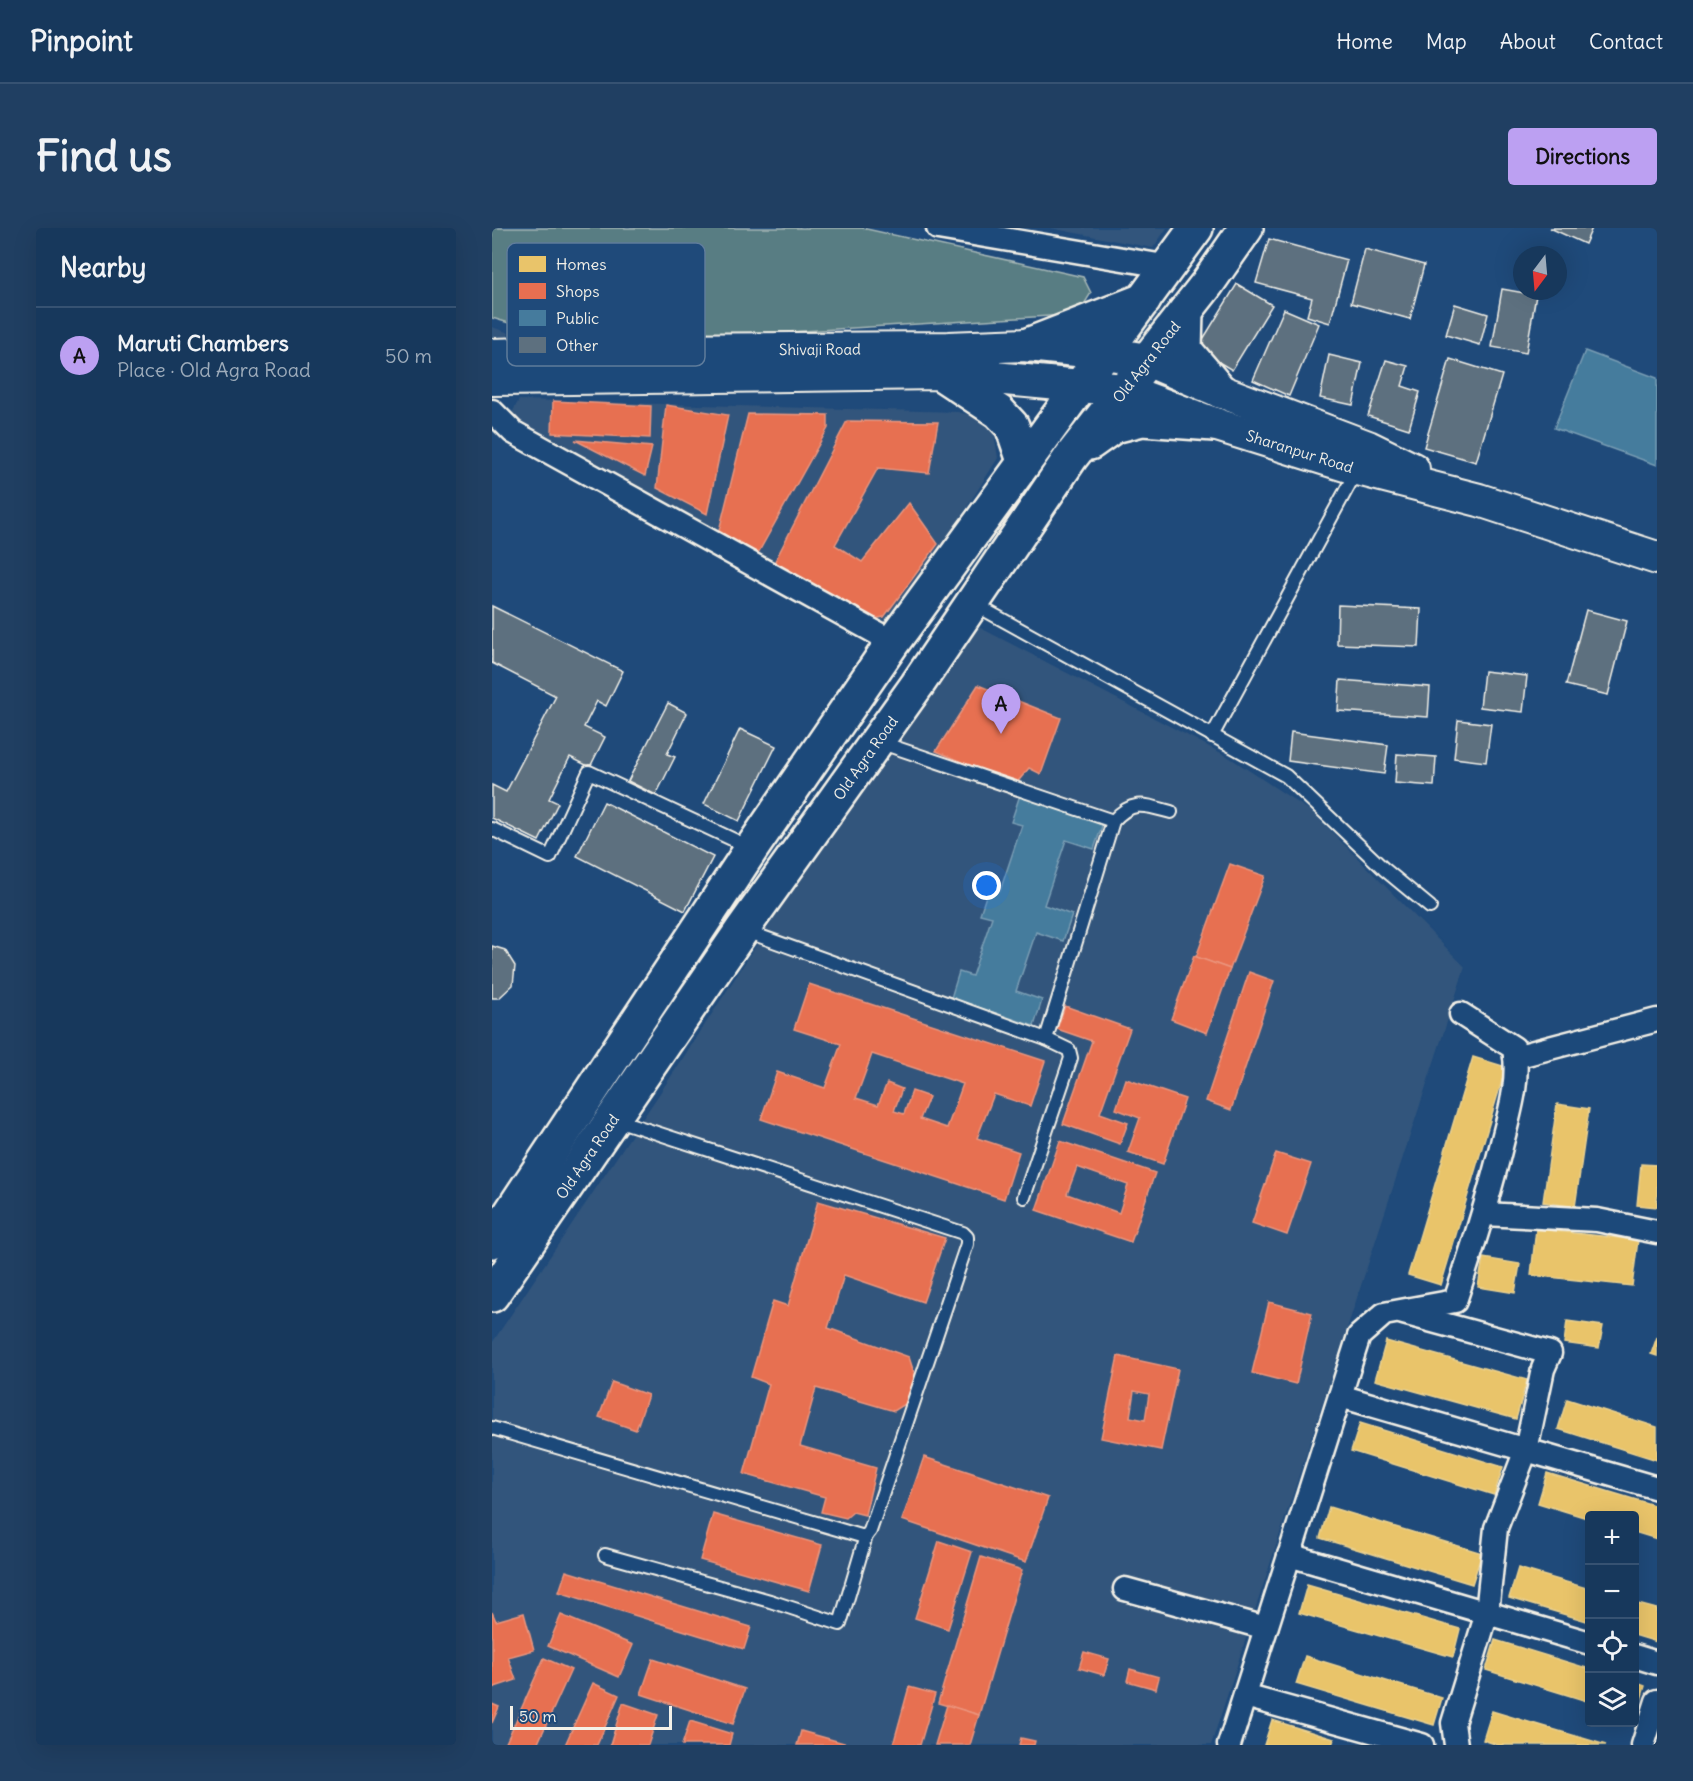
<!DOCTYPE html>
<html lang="en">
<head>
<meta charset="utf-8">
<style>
	:root { --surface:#17385c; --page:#203f62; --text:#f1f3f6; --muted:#9eacbb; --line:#365272; --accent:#bca0f2 }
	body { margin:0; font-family:Delius,sans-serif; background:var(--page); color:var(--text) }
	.controls { position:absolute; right:18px; bottom:18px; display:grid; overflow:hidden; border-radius:6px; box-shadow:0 6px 24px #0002 }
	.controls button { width:54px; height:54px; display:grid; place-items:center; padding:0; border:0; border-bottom:2px solid var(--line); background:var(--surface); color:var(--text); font:30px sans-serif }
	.compass { position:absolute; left:1021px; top:18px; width:54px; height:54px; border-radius:50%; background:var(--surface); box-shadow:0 6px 24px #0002; rotate:196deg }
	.scale { position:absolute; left:18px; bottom:15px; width:162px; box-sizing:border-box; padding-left:6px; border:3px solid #f4f1e8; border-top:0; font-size:16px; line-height:21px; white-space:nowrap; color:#f4f1e8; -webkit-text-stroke:4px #1f4a7a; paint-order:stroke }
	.you { position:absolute; left:495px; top:658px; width:21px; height:21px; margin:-15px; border:4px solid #fff; border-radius:50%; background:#1a73e8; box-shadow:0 0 0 9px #1a73e833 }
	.badge { display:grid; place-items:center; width:39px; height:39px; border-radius:50%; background:var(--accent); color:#111; font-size:20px; font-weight:700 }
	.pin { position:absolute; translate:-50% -50px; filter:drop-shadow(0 2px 3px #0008) }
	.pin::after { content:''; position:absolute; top:32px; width:21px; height:18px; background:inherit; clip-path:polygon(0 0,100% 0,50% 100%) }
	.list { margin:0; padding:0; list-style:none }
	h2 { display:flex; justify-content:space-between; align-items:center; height:78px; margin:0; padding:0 24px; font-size:26px }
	h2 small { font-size:20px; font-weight:400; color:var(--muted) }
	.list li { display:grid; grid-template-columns:39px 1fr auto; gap:18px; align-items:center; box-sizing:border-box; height:96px; padding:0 24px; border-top:2px solid var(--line) }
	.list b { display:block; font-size:22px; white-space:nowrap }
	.list p { margin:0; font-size:20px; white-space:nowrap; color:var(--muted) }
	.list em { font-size:20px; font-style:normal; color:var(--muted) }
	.icon { flex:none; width:33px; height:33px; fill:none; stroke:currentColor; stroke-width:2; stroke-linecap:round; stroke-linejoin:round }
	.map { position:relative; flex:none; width:1165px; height:1517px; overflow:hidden; border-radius:6px }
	header { display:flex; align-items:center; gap:36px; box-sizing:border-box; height:84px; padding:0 30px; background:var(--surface); border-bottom:2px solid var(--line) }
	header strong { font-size:28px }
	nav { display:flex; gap:33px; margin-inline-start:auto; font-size:21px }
	.intro { display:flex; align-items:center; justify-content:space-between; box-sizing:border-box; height:144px; padding:0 36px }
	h1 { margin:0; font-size:42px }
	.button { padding:15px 27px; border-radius:6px; background:var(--accent); color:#111; font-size:21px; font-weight:700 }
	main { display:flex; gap:36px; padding:0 36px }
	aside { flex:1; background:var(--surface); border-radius:6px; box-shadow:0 6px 24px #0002 }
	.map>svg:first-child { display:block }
</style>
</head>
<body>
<header>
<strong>Pinpoint</strong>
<nav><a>Home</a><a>Map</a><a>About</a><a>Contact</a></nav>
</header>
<div class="intro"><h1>Find us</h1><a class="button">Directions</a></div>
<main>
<aside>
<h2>Nearby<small></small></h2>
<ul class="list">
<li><span class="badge">A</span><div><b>Maruti Chambers</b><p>Place · Old Agra Road</p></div><em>50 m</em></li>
</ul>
</aside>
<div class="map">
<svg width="1165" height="1517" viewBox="0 0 1165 1517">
	<rect width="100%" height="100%" fill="#1f4a7a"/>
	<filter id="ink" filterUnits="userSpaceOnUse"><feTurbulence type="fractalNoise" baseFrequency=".0167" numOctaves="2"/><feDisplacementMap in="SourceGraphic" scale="12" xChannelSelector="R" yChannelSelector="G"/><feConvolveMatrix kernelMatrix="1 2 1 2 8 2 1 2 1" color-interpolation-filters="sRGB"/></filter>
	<g filter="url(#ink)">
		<!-- built -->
		<g fill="#32557c">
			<path d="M 558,0 L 675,0 L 661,20 Z"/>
			<path d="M 0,99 L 17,105 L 14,118 L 0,114 Z"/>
			<path d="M 27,172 L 466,184 L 500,193 L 506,230 L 399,399 L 15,194 Z"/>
			<path d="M 475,393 L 735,528 L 820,584 L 973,739 L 719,1517 L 0,1517 L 0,1115 L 184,841 Z"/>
		</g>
		<!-- green -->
		<path fill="#587d83" stroke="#a6b7b6" stroke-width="1.5" d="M 0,0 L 370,0 L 591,49 L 599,65 L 591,78 L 573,87 L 278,105 L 61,108 L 0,90 Z"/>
		<!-- homes -->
		<g fill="#e9c46a" stroke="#ecd290" stroke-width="1.5">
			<path d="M 981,829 L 1014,839 L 949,1057 L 916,1047 Z"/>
			<path d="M 1065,876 L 1097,881 L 1083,979 L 1051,974 Z"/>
			<path d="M 1149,936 L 1165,937 L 1165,979 L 1145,977 Z"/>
			<path d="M 1044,1001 L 1146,1012 L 1140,1058 L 1039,1047 Z"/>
			<path d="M 991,1030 L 1028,1036 L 1023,1065 L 986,1059 Z"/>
			<path d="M 1075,1093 L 1111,1098 L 1107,1120 L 1072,1115 Z"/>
			<path d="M 1165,1109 L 1165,1128 L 1159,1126 Z"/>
			<path d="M 894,1113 L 1035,1152 L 1024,1191 L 883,1152 Z"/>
			<path d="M 1075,1171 L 1165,1199 L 1165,1232 L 1066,1201 Z"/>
			<path d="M 868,1195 L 1011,1239 L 1002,1267 L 859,1223 Z"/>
			<path d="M 1055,1245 L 1165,1278 L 1165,1311 L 1142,1304 L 1142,1288 L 1098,1288 L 1098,1291 L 1046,1275 Z"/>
			<path d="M 837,1279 L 990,1325 L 980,1356 L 828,1310 Z"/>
			<path d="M 1026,1340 L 1098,1361 L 1098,1394 L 1017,1370 Z"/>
			<path d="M 815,1357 L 968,1401 L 961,1429 L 807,1385 Z"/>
			<path d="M 1142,1375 L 1165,1381 L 1165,1414 L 1142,1407 Z"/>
			<path d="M 1003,1412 L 1098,1441 L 1098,1474 L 994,1442 Z"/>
			<path d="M 813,1428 L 950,1470 L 942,1497 L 804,1456 Z"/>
			<path d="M 1142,1454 L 1153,1458 L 1144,1488 L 1142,1487 Z"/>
			<path d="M 1000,1483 L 1114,1517 L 1006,1517 L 991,1512 Z"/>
			<path d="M 780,1492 L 842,1511 L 840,1517 L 772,1517 Z"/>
		</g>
		<!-- shops -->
		<g fill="#e76f51" stroke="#eb967e" stroke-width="1.5" fill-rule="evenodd">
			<path d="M 61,173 L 159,178 L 158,210 L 60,205 Z"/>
			<path d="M 174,177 L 236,187 L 215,286 L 165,260 Z"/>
			<path d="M 256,186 L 336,187 L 336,200 L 265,327 L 227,303 Z"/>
			<path d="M 355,193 L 446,194 L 437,245 L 386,240 L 343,317 L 370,334 L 417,275 L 446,316 L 392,389 L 381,391 L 282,335 Z"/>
			<path d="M 83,212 L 160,219 L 153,248 Z"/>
			<path d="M 486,457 L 569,490 L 549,546 L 537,540 L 523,557 L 444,523 Z"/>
			<path d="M 738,636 L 773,648 L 738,741 L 704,729 Z"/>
			<path d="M 702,728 L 738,741 L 715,805 L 679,791 Z"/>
			<path d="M 757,744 L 782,753 L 739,882 L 714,873 Z"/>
			<path d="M 317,756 L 553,833 L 538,878 L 502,866 L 485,910 L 527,924 L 512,971 L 269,891 L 285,844 L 333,860 L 349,816 L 302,801 ZM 380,826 L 471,856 L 455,900 L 428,891 L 437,869 L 420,863 L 412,886 L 402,883 L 410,861 L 395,855 L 386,877 L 364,870 Z"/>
			<path d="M 573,778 L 638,801 L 608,885 L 636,895 L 628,916 L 571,896 L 600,813 L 565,801 Z"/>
			<path d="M 634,851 L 693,871 L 671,936 L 636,924 L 648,890 L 624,881 Z"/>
			<path d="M 568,913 L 663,945 L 639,1014 L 544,982 ZM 585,939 L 636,957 L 627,985 L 575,966 Z"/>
			<path d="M 784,925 L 819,936 L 795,1007 L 760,995 Z"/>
			<path d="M 326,973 L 453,1010 L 431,1074 L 352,1047 L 336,1100 L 417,1129 L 424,1151 L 418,1173 L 402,1183 L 324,1160 L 308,1218 L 384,1240 L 373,1287 L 361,1284 L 354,1290 L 329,1284 L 333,1269 L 252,1246 L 277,1156 L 259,1149 L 281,1073 L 296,1078 Z"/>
			<path d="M 777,1074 L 820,1085 L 804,1156 L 760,1145 Z"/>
			<path d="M 626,1128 L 686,1141 L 669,1222 L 609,1210 ZM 642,1163 L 657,1166 L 653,1192 L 638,1189 Z"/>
			<path d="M 120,1154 L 156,1167 L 144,1202 L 107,1189 Z"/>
			<path d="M 432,1229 L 556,1270 L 534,1334 L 410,1292 Z"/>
			<path d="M 221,1286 L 330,1317 L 317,1363 L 208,1332 Z"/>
			<path d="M 447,1313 L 480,1324 L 456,1401 L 423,1390 Z"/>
			<path d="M 489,1329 L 530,1342 L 487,1487 L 446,1475 Z"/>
			<path d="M 74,1343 L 259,1399 L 252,1421 L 67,1364 Z"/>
			<path d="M 0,1384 L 4,1393 L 32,1385 L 42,1422 L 16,1429 L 24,1452 L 0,1460 Z"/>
			<path d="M 69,1387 L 141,1417 L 127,1449 L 56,1418 Z"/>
			<path d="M 592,1424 L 617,1431 L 612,1447 L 587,1440 Z"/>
			<path d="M 52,1430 L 79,1442 L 45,1517 L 13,1517 Z"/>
			<path d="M 161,1431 L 253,1461 L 241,1496 L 149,1466 Z"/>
			<path d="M 638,1441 L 667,1449 L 664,1461 L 635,1453 Z"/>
			<path d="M 101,1455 L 127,1467 L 105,1517 L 73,1517 Z"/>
			<path d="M 417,1459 L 443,1466 L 428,1517 L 401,1517 Z"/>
			<path d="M 131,1475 L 166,1487 L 156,1517 L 118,1517 Z"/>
			<path d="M 0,1476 L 7,1479 L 0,1495 Z"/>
			<path d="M 455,1477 L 487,1487 L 478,1517 L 443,1517 Z"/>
			<path d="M 198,1493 L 240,1506 L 237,1517 L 190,1517 Z"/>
			<path d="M 309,1503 L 359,1517 L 305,1517 Z"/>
			<path d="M 529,1510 L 543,1513 L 542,1517 L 527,1517 Z"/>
		</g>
		<!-- public -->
		<g fill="#457b9d" stroke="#7a9eb4" stroke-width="1.5">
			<path d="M 1093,123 L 1165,150 L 1165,237 L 1062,200 Z"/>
			<path d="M 528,567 L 611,595 L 602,621 L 574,612 L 552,677 L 580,687 L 571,713 L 544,704 L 524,763 L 550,772 L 542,798 L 459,770 L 467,744 L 480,748 L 500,689 L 488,686 L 497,659 L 508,663 L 530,597 L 519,594 Z"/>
		</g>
		<!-- building -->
		<g fill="#5d707f" stroke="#f4f1e8" stroke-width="1.5">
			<path d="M 1058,0 L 1100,0 L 1093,16 Z"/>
			<path d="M 777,11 L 855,32 L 838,95 L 815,88 L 820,70 L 764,55 Z"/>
			<path d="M 873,21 L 932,37 L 918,91 L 859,75 Z"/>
			<path d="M 745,56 L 780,77 L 740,142 L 705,121 Z"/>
			<path d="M 1010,61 L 1044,67 L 1034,125 L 1000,119 Z"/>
			<path d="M 963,76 L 996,86 L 988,117 L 954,107 Z"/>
			<path d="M 792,81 L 827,96 L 797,168 L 761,152 Z"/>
			<path d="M 837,127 L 870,135 L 861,177 L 828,170 Z"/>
			<path d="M 958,131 L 1010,147 L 984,234 L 932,219 Z"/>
			<path d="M 894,132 L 916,138 L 910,158 L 928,164 L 917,201 L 876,188 Z"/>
			<path d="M 846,377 L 929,381 L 927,419 L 845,416 Z"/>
			<path d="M 0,378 L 131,443 L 114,478 L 105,473 L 92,499 L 113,509 L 98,539 L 78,529 L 57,571 L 66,575 L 47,613 L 0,590 L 0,557 L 14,564 L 64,468 L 0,435 Z"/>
			<path d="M 1094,382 L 1135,393 L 1116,467 L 1074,457 Z"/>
			<path d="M 992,443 L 1035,448 L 1031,484 L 988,479 Z"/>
			<path d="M 848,452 L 938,459 L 936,489 L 846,483 Z"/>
			<path d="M 176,475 L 195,485 L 175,526 L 183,529 L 164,567 L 136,553 Z"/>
			<path d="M 966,492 L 999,496 L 994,534 L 962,530 Z"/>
			<path d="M 248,501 L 284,518 L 247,593 L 212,576 Z"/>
			<path d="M 799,504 L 896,517 L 892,546 L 796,533 Z"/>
			<path d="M 905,526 L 944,529 L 942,558 L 903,555 Z"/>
			<path d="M 112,574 L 221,629 L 193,683 L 85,628 Z"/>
			<path d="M 0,718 L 13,722 L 23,738 L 21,757 L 7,770 L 0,770 Z"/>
		</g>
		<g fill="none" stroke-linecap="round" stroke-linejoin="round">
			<!-- lane casing -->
			<g stroke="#f4f1e8" stroke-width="16">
				<g id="lane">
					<path d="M 482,376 L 794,548 L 892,641 L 938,679"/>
					<path d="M 720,508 L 865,242"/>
					<path d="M 387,514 L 621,593"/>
					<path d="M 0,601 L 58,629 L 97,544 L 259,620"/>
					<path d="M 251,702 L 554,811 L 577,822 L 579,830 L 532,969"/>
					<path d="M 554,811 L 621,593 C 641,571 653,577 679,584"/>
					<path d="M 0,1200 L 369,1308 L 374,1308 L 378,1303 L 475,1016 L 475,1009 L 471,1005 L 122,891"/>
					<path d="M 113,1327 L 278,1373 L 348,1396 L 374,1308"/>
				</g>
			</g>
			<!-- street casing -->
			<g stroke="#f4f1e8" stroke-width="27">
				<g id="street">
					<path d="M 446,0 L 678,39"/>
					<path d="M 0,183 L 21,204 L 401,414"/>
					<path d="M 1023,829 L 1165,792"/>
					<path d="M 992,986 L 1105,992 L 1165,1004"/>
					<path d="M 911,1085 L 1058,1125 L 1051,1141 L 1034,1222 L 1004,1300 L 995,1385 L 961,1495 L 964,1517"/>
					<path d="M 848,1168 L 1165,1260"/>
					<path d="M 797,1327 L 1098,1415"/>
					<path d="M 633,1361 L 774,1400"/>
					<path d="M 1142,1428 L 1165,1435"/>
					<path d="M 753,1468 L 930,1517"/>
					<path d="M 737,1517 L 867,1108 L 892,1086 L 963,1073 C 980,1022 996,972 1009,919 C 1017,886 1028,854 1022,820 L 969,786"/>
					<path d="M 1151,1517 L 1165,1473"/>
				</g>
			</g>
			<!-- secondary casing -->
			<g stroke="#f4f1e8" stroke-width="36">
				<g id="secondary">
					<path id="s1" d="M 0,127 L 154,122 L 456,120 L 536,117 L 613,125 L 655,132 L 728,163 L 876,219 L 921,241"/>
					<path id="s2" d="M 0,151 L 448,145 L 632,162 L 722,196 L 866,241 L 987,272 L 1165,330"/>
				</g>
			</g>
			<!-- highway casing -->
			<g stroke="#f4f1e8" stroke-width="38">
				<g id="highway">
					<path d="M 694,83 L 693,122 L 728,163"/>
					<path d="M 536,117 L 652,72"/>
					<path d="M 448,145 L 507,184 L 520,198 L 532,233"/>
					<path d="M 598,215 L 622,198 L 650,191 L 722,196"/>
					<path d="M 0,1013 L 260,620 L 401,414 L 704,0"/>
					<path id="s3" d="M 0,1067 L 250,702 L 425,457 L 579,229 L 715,56 L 754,0"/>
				</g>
			</g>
			<!-- lane -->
			<use href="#lane" stroke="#1f4a7a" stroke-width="12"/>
			<!-- street -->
			<use href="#street" stroke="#1f4a7a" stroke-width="22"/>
			<!-- secondary -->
			<use href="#secondary" stroke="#1f4a7a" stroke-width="32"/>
			<!-- highway -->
			<use href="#highway" stroke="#1f4a7a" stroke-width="33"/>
		</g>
	</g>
	<g text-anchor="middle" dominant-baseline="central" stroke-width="6" stroke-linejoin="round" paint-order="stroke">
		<!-- street labels -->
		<g font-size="15" fill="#f4f1e8" stroke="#1f4a7a">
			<text stroke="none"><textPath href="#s1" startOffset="328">Shivaji Road</textPath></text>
			<text stroke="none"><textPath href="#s3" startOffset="1140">Old Agra Road</textPath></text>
			<text stroke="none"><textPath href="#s2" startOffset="819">Sharanpur Road</textPath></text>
			<text stroke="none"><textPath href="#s3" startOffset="654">Old Agra Road</textPath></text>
			<text stroke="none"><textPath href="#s3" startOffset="168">Old Agra Road</textPath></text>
		</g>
	</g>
	<!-- legend -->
	<rect x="15" y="15" width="198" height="123" rx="9" fill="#1f4a7a" stroke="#5f7c9b" stroke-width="1.5"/>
	<rect x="27" y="28" width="27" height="16" fill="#e9c46a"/>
	<rect x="27" y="55" width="27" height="16" fill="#e76f51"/>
	<rect x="27" y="82" width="27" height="16" fill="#457b9d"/>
	<rect x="27" y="109" width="27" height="16" fill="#5d707f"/>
	<g font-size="16" fill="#f4f1e8">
		<text x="64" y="42">Homes</text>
		<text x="64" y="69">Shops</text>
		<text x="64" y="96">Public</text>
		<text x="64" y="123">Other</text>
	</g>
</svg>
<div class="controls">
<button>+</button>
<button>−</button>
<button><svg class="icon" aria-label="locate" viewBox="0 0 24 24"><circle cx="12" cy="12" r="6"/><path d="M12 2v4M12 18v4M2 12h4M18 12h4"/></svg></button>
<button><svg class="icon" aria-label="layers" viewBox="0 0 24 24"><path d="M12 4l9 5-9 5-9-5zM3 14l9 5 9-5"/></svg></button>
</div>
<svg class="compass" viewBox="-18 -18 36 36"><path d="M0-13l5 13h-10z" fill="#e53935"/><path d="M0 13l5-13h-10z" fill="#9eacbb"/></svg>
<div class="scale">50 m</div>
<div class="you"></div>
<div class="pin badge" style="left:509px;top:506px">A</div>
</div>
</main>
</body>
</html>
